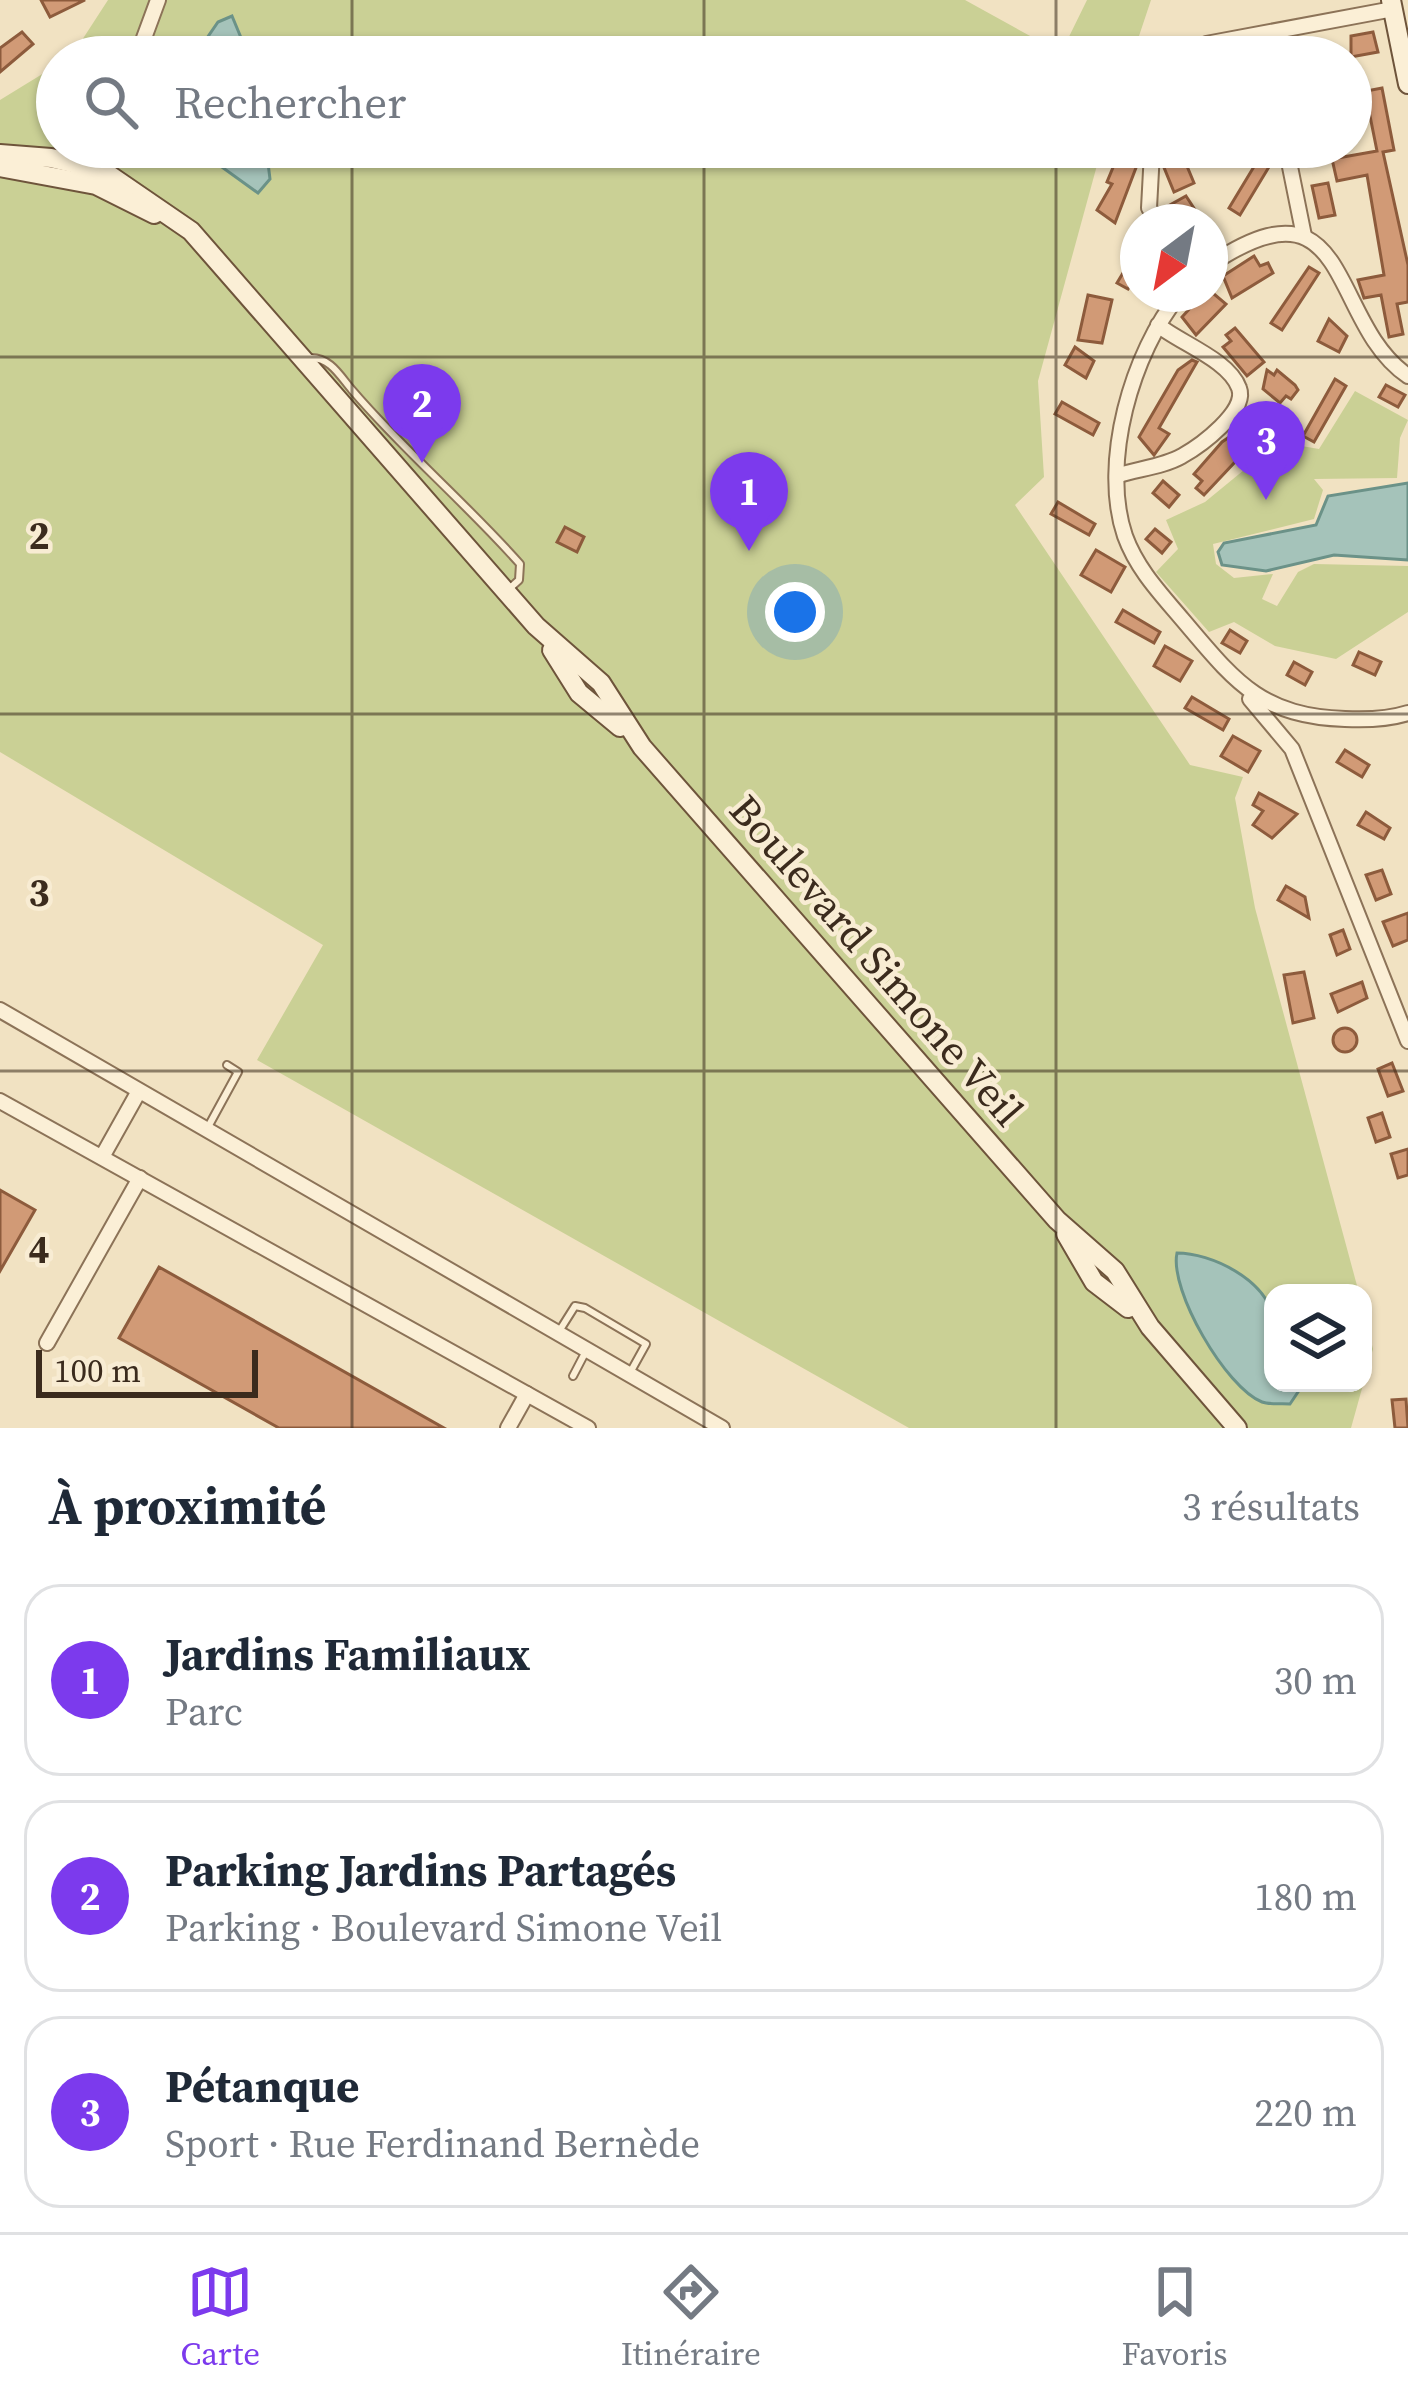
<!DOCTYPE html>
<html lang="fr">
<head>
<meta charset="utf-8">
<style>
	:root { --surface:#fff; --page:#f2f2f3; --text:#1f2937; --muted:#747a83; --line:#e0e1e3; --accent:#7c3aed }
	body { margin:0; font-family:"Source Serif 4",serif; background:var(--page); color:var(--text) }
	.controls { position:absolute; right:36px; bottom:36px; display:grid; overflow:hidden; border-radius:24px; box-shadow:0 3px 9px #0004 }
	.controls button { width:108px; height:108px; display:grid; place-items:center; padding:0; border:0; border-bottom:3px solid var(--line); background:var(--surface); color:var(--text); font:60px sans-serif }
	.compass { position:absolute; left:1120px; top:204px; width:108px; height:108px; border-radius:50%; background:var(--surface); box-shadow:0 3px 9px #0004; rotate:212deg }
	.scale { position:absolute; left:36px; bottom:30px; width:222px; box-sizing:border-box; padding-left:12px; border:6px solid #3b2b1d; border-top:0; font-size:33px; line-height:42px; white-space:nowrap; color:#3b2b1d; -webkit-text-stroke:9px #f8ecd3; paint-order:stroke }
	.you { position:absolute; left:795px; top:612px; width:42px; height:42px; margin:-30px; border:9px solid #fff; border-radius:50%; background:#1a73e8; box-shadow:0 0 0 18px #1a73e833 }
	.badge { display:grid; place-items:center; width:78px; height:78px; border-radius:50%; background:var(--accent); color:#fff; font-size:39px; font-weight:700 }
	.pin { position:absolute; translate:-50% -99px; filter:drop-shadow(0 3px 6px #0008) }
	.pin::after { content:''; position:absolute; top:63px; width:42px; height:36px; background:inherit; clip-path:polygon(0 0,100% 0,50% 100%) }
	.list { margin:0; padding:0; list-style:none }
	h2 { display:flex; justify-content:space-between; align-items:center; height:156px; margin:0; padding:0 48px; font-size:51px }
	h2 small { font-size:39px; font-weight:400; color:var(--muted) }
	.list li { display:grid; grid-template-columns:78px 1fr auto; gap:36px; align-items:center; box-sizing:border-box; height:192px; margin:0 24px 24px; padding:0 24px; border:3px solid var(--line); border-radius:36px }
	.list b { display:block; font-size:45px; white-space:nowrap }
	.list p { margin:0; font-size:39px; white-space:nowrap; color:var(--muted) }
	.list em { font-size:39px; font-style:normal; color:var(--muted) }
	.icon { flex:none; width:66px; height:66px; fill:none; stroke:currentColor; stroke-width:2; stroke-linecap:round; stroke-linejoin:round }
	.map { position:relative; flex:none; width:1408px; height:1428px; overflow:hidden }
	.search { position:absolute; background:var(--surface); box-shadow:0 3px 9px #0004; left:36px; right:36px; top:36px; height:132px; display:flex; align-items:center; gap:30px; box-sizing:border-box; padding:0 42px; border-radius:66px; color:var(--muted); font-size:45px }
	.sheet { height:804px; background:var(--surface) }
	nav { display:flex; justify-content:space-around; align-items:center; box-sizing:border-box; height:168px; border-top:3px solid var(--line); background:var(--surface); font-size:33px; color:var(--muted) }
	nav a { display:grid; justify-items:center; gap:6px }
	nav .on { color:var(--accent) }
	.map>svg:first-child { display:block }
</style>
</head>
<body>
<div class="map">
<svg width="1408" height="1428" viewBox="0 0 1408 1428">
	<rect width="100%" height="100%" fill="#f1e2c2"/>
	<!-- green -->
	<g fill="#cad095">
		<path d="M 108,0 L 965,0 L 1061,53 L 1087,0 L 1151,0 L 1132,57 L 71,57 Z"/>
		<path d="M 57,65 L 57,147 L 1102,147 L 1038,381 L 1044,477 L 1015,505 L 1190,765 L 1243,777 L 1235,798 L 1255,908 L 1359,1293 L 1273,1293 L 1273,1383 L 1363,1383 L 1363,1309 L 1373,1349 L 1351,1428 L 909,1428 L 257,1060 L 323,945 L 0,752 L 0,100 Z"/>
		<path d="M 1355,391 L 1408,420 L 1400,438 L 1397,478 L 1314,479 L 1323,490 L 1314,519 L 1213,544 L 1216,564 L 1234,578 L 1273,574 L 1262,599 L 1277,606 L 1298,572 L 1314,564 L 1408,566 L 1408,612 L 1336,659 L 1275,646 L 1234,622 L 1209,632 L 1156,572 L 1178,549 L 1166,520 L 1205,502 L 1278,442 L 1319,449 Z"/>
	</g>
	<!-- water -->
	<g fill="#a5c3ba" stroke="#6b9288" stroke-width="3">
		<path d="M 232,16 L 249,57 L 194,57 L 218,22 Z"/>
		<path d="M 207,147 L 266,147 L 270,179 L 258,193 L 219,165 Z"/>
		<path d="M 1408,483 L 1408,560 L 1334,555 L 1266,571 L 1222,565 L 1218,552 L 1224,543 L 1316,525 L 1328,496 Z"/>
		<path d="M 1177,1253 C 1211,1253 1265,1279 1273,1317 C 1277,1337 1273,1363 1273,1383 L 1304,1383 L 1290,1404 C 1282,1403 1270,1405 1262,1402 C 1226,1388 1169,1290 1177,1253 Z"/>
	</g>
	<!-- building -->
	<g fill="#d19a76" stroke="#8d5b3c" stroke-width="3">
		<path d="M 41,0 L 85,0 L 50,17 Z"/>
		<path d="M 22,32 L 33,44 L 0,72 L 0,48 Z"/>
		<path d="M 1373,32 L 1378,52 L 1351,57 L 1351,36 Z"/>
		<path d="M 1303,38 L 1306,52 L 1287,56 L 1284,42 Z"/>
		<path d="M 1382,88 L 1394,150 L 1383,152 L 1408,265 L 1408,302 L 1397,304 L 1403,334 L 1389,337 L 1381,295 L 1364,298 L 1358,280 L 1384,275 L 1367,175 L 1337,181 L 1332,159 L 1377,151 L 1370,116 L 1351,120 L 1351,94 Z"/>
		<path d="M 1167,147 L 1179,147 L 1194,183 L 1174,192 L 1163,165 Z"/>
		<path d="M 1264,150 L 1275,157 L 1240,215 L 1229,208 Z"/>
		<path d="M 1119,153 L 1137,165 L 1115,223 L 1097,210 L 1112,184 L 1107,182 Z"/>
		<path d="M 1328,183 L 1335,215 L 1319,218 L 1312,186 Z"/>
		<path d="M 1186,196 L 1203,222 L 1178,222 L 1168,206 Z"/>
		<path d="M 1138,248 L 1138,273 L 1128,289 L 1117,283 Z"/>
		<path d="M 1254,256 L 1260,266 L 1268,263 L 1273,273 L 1232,298 L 1223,276 Z"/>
		<path d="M 1309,267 L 1319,273 L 1282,330 L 1271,323 Z"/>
		<path d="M 1203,294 L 1214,294 L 1226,304 L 1196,335 L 1182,317 Z"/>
		<path d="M 1088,295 L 1112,300 L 1102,343 L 1078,340 Z"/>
		<path d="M 1329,319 L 1347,336 L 1339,352 L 1318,341 Z"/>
		<path d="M 1235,328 L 1264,362 L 1247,376 L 1223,347 L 1231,341 L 1226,335 Z"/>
		<path d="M 1075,347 L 1094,361 L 1086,378 L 1065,365 Z"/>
		<path d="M 1192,360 L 1197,362 L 1159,428 L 1169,434 L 1154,455 L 1139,437 L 1178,370 Z"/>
		<path d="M 1267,370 L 1274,375 L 1277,370 L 1295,385 L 1298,390 L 1291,399 L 1286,396 L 1280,403 L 1263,389 Z"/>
		<path d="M 1335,379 L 1346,386 L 1314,442 L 1303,436 Z"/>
		<path d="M 1386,385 L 1405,395 L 1398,407 L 1379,397 Z"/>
		<path d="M 1062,402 L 1099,423 L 1093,435 L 1055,414 Z"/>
		<path d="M 1253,421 L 1259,430 L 1266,425 L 1272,436 L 1236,461 L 1204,495 L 1196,488 L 1202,481 L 1194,474 L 1222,442 Z"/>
		<path d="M 1163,481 L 1179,495 L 1169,507 L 1153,493 Z"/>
		<path d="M 1058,502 L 1095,524 L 1089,535 L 1051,514 Z"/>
		<path d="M 565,527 L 584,537 L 577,552 L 557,542 Z"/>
		<path d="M 1155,529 L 1171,542 L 1162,553 L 1146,539 Z"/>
		<path d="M 1096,550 L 1125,567 L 1111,592 L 1081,575 Z"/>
		<path d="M 1123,610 L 1160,632 L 1154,643 L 1116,622 Z"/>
		<path d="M 1230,630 L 1247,641 L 1240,653 L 1222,643 Z"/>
		<path d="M 1165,646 L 1192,661 L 1180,681 L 1154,666 Z"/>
		<path d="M 1359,652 L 1381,662 L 1375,675 L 1353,665 Z"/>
		<path d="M 1294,662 L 1312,672 L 1305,685 L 1287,675 Z"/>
		<path d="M 1192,697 L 1229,719 L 1223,730 L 1185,708 Z"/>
		<path d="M 1233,736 L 1260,751 L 1248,772 L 1221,756 Z"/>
		<path d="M 1345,750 L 1369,765 L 1362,777 L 1337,762 Z"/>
		<path d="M 1259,793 L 1297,814 L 1272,838 L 1253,825 L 1263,811 L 1253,805 Z"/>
		<path d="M 1366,812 L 1390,828 L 1384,839 L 1358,825 Z"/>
		<path d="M 1382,870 L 1391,894 L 1376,900 L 1366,875 Z"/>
		<path d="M 1286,886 L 1305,897 L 1309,918 L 1278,900 Z"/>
		<path d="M 1408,913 L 1408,940 L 1393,946 L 1383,922 Z"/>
		<path d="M 1343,930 L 1350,949 L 1337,955 L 1330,935 Z"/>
		<path d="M 1304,972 L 1314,1018 L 1293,1023 L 1284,975 Z"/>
		<path d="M 1362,982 L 1367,998 L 1338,1012 L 1331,994 Z"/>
		<circle cx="1345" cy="1040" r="12"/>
		<path d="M 1392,1063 L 1403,1091 L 1388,1096 L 1378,1069 Z"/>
		<path d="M 1382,1113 L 1390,1137 L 1376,1142 L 1368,1118 Z"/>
		<path d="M 1408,1149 L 1408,1175 L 1398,1178 L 1391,1154 Z"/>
		<path d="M 0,1190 L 35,1210 L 0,1271 Z"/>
		<path d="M 159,1267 L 444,1428 L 279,1428 L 119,1338 Z"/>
		<path d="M 1406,1399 L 1408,1428 L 1395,1428 L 1392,1400 Z"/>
	</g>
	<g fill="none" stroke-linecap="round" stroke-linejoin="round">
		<!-- service casing -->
		<g stroke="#8c7358" stroke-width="10">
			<g id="service">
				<path d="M 310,358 C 330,357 340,376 352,390 C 405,452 466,503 520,564 L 519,580 L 509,589"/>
				<path d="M 208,1127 L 238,1072 L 227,1065"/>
				<path d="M 558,1333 L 575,1306 L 585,1308 L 646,1344 L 631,1371"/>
				<path d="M 573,1376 L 585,1353"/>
			</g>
		</g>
		<!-- minor casing -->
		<g stroke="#8c7358" stroke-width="18">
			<g id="minor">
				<path d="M 1206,44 L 1393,9"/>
				<path d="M 137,57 L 158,0"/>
				<path d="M 1286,147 L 1304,236"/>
				<path d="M 1152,152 L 1149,208 L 1158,222"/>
				<path d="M 102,170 L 109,147"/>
				<path d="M 1210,265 C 1353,168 1328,322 1408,376"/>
				<path d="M 1180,294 C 1132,352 1100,463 1125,536 C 1137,569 1160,593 1182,619 C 1234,680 1259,716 1345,719 C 1365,720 1389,719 1408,713"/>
				<path d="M 1119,475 C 1138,469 1165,466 1182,456 C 1200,446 1248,411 1239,388 C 1229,360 1180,343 1158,325"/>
				<path d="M 1250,699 L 1292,749 L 1408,1041"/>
				<path d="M 0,1010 L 722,1428"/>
				<path d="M 0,1101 L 588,1428"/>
				<path d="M 102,1157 L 139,1091"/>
				<path d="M 47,1343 L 140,1178"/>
				<path d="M 508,1428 L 527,1394"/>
			</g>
		</g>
		<!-- secondary casing -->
		<g stroke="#6e543b" stroke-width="22">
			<g id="secondary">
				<path d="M 1391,0 L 1408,84"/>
				<path d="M 0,154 L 51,158 L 102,170 L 191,231 L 536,626 L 601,683 L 642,747 L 1057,1220 L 1115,1271 L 1150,1327 L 1237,1428"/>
				<path d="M 0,167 L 96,185 L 154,214"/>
				<path d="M 552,650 L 579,693 L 620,727"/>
				<path d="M 1066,1234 L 1094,1282 L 1128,1308"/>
			</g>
		</g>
		<!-- service -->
		<use href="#service" stroke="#fbefd6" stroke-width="6"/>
		<!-- minor -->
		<use href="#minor" stroke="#fbefd6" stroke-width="14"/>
		<!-- secondary -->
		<use href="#secondary" stroke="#fbefd6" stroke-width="18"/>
	</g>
	<!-- grid -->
	<path fill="none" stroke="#3b2b1d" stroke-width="3" stroke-opacity="0.55" d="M 352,0 L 352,57M 704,0 L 704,57M 1056,0 L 1056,57M 352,147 L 352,1428M 704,147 L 704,1428M 1056,147 L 1056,1428M 0,357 L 1408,357M 0,714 L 1408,714M 0,1071 L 1408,1071"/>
	<g text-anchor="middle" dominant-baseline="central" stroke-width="9" stroke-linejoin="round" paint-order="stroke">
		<!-- street labels -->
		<g font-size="42" fill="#3b2b1d" stroke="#f8ecd3">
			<text transform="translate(877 960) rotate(49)">Boulevard Simone Veil</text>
		</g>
	</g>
	<g font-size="39" text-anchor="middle" font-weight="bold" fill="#3b2b1d" stroke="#f8ecd3" stroke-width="9" stroke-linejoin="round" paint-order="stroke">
		<text x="39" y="549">2</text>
		<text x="39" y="906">3</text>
		<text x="39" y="1263">4</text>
	</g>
</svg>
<div class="controls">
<button><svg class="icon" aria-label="layers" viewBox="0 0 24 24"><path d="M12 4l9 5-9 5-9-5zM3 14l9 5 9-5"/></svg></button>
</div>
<svg class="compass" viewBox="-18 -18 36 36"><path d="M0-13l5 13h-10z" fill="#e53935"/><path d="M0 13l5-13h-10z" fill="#747a83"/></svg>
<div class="scale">100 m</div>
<div class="you"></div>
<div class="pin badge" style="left:749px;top:551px">1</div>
<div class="pin badge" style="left:422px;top:463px">2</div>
<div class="pin badge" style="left:1266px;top:500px">3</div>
<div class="search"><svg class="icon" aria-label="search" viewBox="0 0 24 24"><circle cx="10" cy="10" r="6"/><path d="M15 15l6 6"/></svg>Rechercher</div>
</div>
<section class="sheet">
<h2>À proximité<small>3 résultats</small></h2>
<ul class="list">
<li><span class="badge">1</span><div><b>Jardins Familiaux</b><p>Parc</p></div><em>30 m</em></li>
<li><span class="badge">2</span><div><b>Parking Jardins Partagés</b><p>Parking · Boulevard Simone Veil</p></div><em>180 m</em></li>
<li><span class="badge">3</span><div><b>Pétanque</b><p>Sport · Rue Ferdinand Bernède</p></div><em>220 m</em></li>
</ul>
</section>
<nav>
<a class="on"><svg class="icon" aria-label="map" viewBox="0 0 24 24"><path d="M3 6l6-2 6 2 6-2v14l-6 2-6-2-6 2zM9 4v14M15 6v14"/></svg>Carte</a>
<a><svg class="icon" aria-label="directions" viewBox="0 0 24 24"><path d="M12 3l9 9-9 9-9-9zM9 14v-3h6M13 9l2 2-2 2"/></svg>Itinéraire</a>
<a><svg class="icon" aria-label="saved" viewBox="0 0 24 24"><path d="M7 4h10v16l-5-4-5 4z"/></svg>Favoris</a>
</nav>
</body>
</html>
